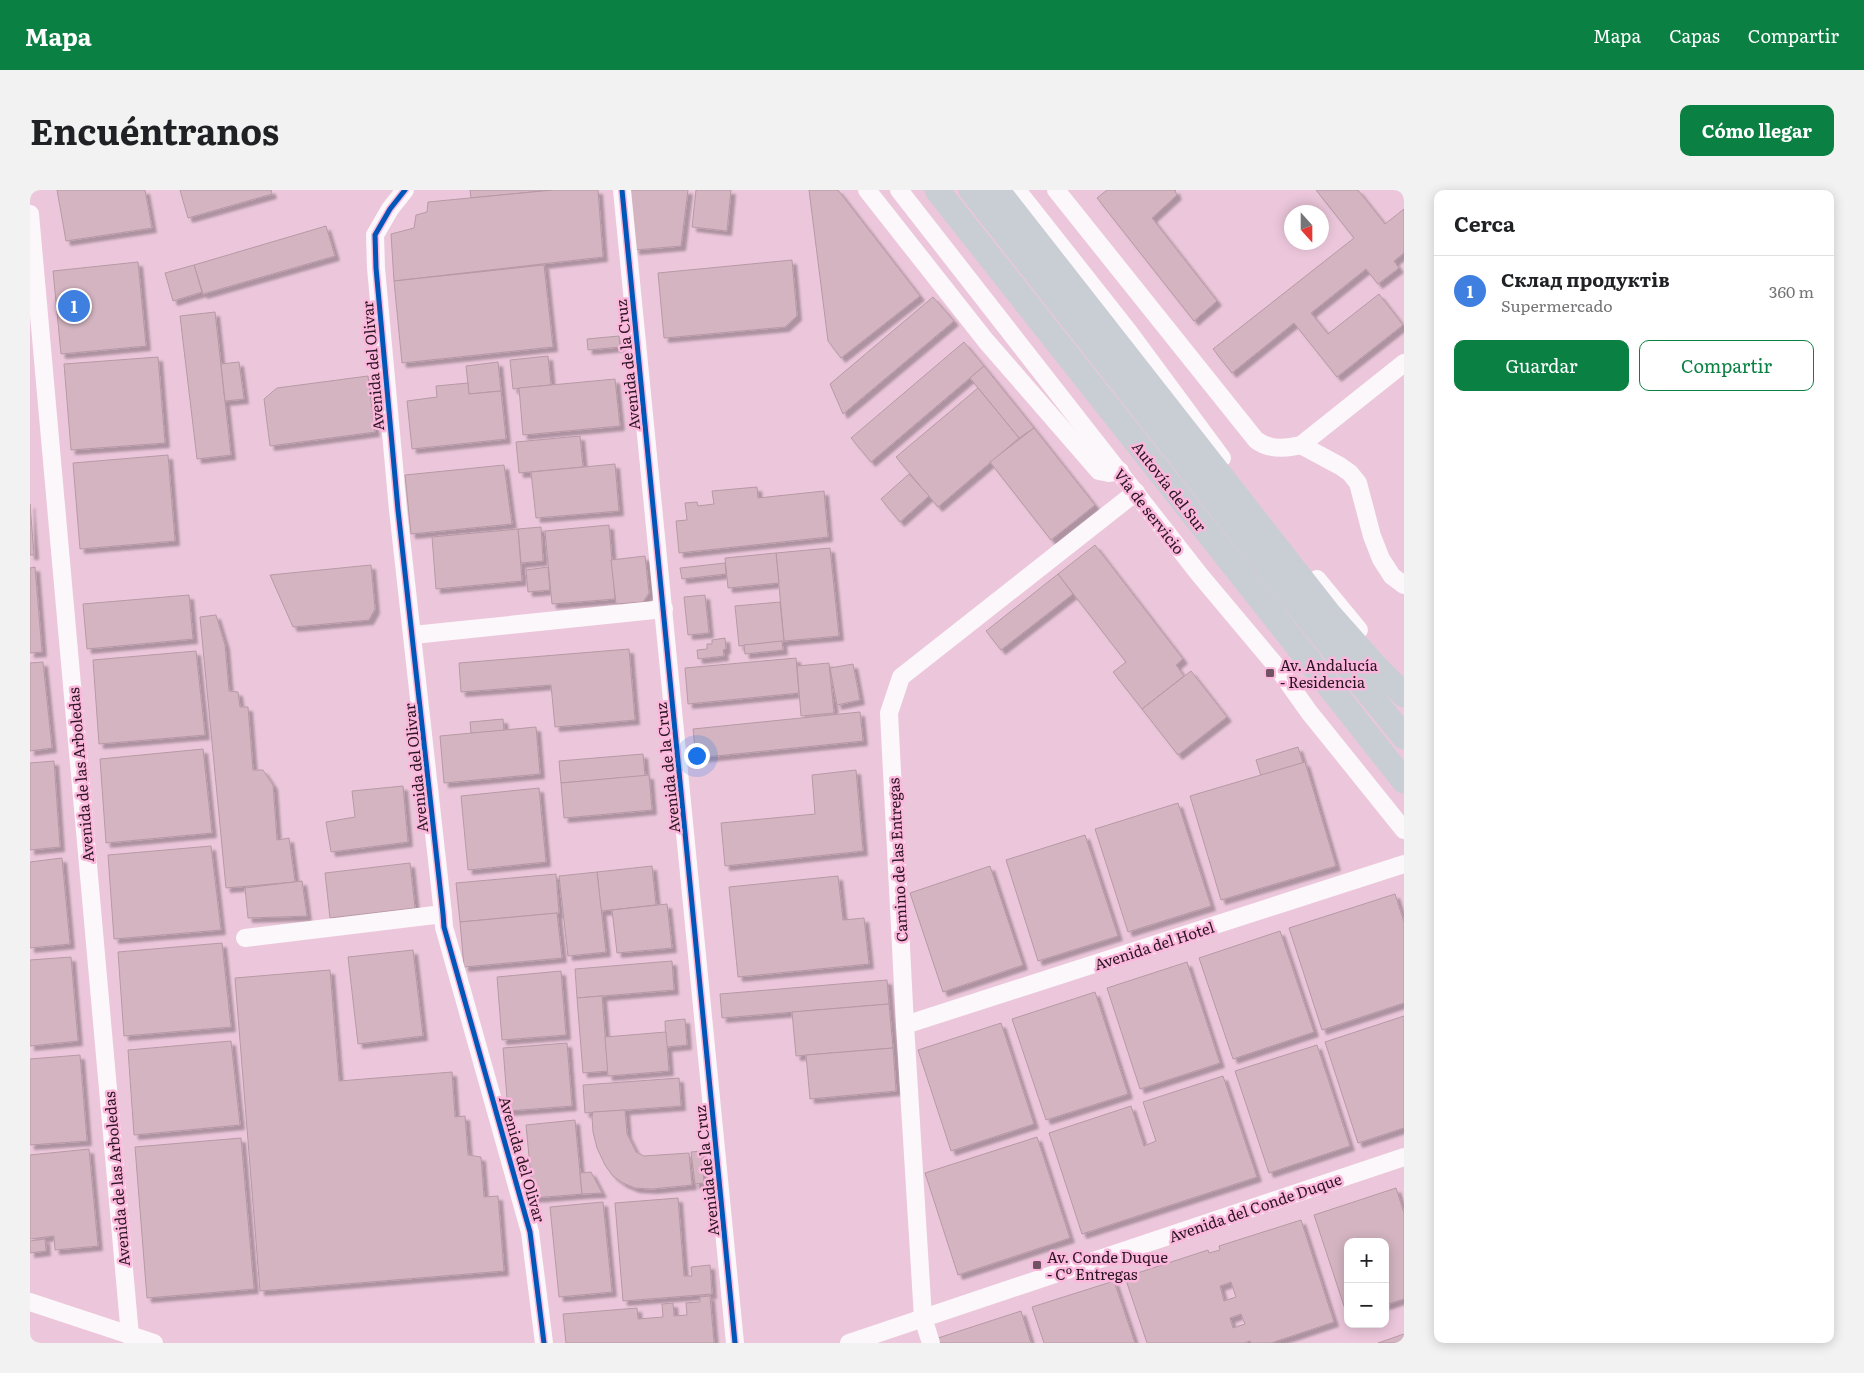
<!DOCTYPE html>
<html lang="es">
<head>
<meta charset="utf-8">
<style>
	:root { --surface:#fff; --page:#f2f2f2; --text:#202124; --muted:#757577; --line:#e0e0e0; --accent:#0b8043 }
	body { margin:0; font-family:Literata,serif; background:var(--page); color:var(--text) }
	.controls { position:absolute; right:15px; bottom:15px; display:grid; overflow:hidden; border-radius:10px; box-shadow:0 2px 12px #0003 }
	.controls button { width:45px; height:45px; display:grid; place-items:center; padding:0; border:0; border-bottom:1px solid var(--line); background:var(--surface); color:var(--text); font:25px sans-serif }
	.compass { position:absolute; left:1254px; top:15px; width:45px; height:45px; border-radius:50%; background:var(--surface); box-shadow:0 2px 12px #0003; rotate:159deg }
	.you { position:absolute; left:666px; top:565px; width:18px; height:18px; margin:-12px; border:4px solid #fff; border-radius:50%; background:#1a73e8; box-shadow:0 0 0 8px #1a73e833 }
	.badge { display:grid; place-items:center; width:32px; height:32px; border-radius:50%; background:var(--accent); color:#fff; font-size:16px; font-weight:700 }
	.pin { position:absolute; translate:-50% -50%; border:2px solid #fff; box-shadow:0 1px 5px #0006 }
	.list { margin:0; padding:0; list-style:none }
	h2 { display:flex; justify-content:space-between; align-items:center; height:65px; margin:0; padding:0 20px; font-size:21px }
	h2 small { font-size:16px; font-weight:400; color:var(--muted) }
	.list li { display:grid; grid-template-columns:32px 1fr auto; gap:15px; align-items:center; box-sizing:border-box; height:70px; padding:0 20px; border-top:1px solid var(--line) }
	.list b { display:block; font-size:19px; white-space:nowrap }
	.list p { margin:0; font-size:16px; white-space:nowrap; color:var(--muted) }
	.list em { font-size:16px; font-style:normal; color:var(--muted) }
	.actions { display:flex; gap:10px; padding:15px 20px }
	.actions a { flex:1; padding:11px 0; border:1px solid var(--accent); border-radius:10px; text-align:center; font-size:18px; color:var(--accent) }
	.actions .main { background:var(--accent); color:#fff }
	.map { position:relative; flex:none; width:1374px; height:1153px; overflow:hidden; border-radius:10px }
	header { display:flex; align-items:center; gap:30px; box-sizing:border-box; height:70px; padding:0 25px; background:var(--accent); color:#fff }
	header strong { font-size:24px }
	nav { display:flex; gap:28px; margin-inline-start:auto; font-size:18px }
	.intro { display:flex; align-items:center; justify-content:space-between; box-sizing:border-box; height:120px; padding:0 30px }
	h1 { margin:0; font-size:35px }
	.button { padding:12px 22px; border-radius:10px; background:var(--accent); color:#fff; font-size:18px; font-weight:700 }
	main { display:flex; gap:30px; padding:0 30px }
	aside { flex:1; background:var(--surface); border-radius:10px; box-shadow:0 2px 12px #0003 }
	.map>svg:first-child { display:block }
</style>
</head>
<body>
<header>
<strong>Mapa</strong>
<nav><a>Mapa</a><a>Capas</a><a>Compartir</a></nav>
</header>
<div class="intro"><h1>Encuéntranos</h1><a class="button">Cómo llegar</a></div>
<main>
<div class="map">
<svg width="1374" height="1153" viewBox="0 0 1374 1153">
	<defs>
		<filter id="shadow"><feDropShadow dx="4.5" dy="4.5" stdDeviation="1" flood-color="#0004"/></filter>
	</defs>
	<rect width="100%" height="100%" fill="#ecc7db"/>
	<!-- building -->
	<g fill="#d3b4c0" stroke="#b799a5" fill-rule="evenodd" filter="url(#shadow)">
		<path d="M 27,0 L 115,0 L 122,38 L 36,51 Z"/>
		<path d="M 150,0 L 241,0 L 242,4 L 158,28 Z"/>
		<path d="M 440,0 L 523,0 L 441,8 Z"/>
		<path d="M 523,0 L 568,0 L 573,67 L 364,91 L 361,44 L 384,38 L 386,25 L 397,22 L 398,12 Z"/>
		<path d="M 599,0 L 658,0 L 651,56 L 605,60 Z"/>
		<path d="M 666,0 L 701,0 L 697,41 L 662,37 Z"/>
		<path d="M 779,0 L 808,0 L 890,106 L 811,168 L 798,151 Z"/>
		<path d="M 1077,0 L 1146,0 L 1145,1 L 1147,5 L 1122,28 L 1187,111 L 1164,131 L 1067,8 Z"/>
		<path d="M 1286,0 L 1328,0 L 1355,34 L 1374,19 L 1374,63 L 1364,71 L 1369,78 L 1348,94 L 1336,79 L 1281,123 L 1298,144 L 1349,104 L 1373,135 L 1307,187 L 1264,133 L 1202,183 L 1183,159 L 1324,48 Z"/>
		<path d="M 296,36 L 305,66 L 173,104 L 164,75 Z"/>
		<path d="M 762,70 L 767,126 L 755,137 L 634,148 L 628,83 Z"/>
		<path d="M 108,72 L 116,156 L 31,164 L 23,81 Z"/>
		<path d="M 164,75 L 172,102 L 143,111 L 135,83 Z"/>
		<path d="M 514,75 L 523,157 L 372,173 L 364,91 Z"/>
		<path d="M 903,107 L 924,131 L 813,224 L 800,194 Z"/>
		<path d="M 185,122 L 201,265 L 167,269 L 150,126 Z"/>
		<path d="M 589,146 L 590,157 L 558,160 L 557,149 Z"/>
		<path d="M 934,152 L 954,176 L 841,272 L 821,248 Z"/>
		<path d="M 518,166 L 521,195 L 483,199 L 480,170 Z"/>
		<path d="M 128,167 L 135,253 L 41,260 L 34,174 Z"/>
		<path d="M 209,172 L 214,209 L 195,211 L 191,174 Z"/>
		<path d="M 468,172 L 471,201 L 439,204 L 436,176 Z"/>
		<path d="M 954,176 L 1004,238 L 989,248 L 940,188 Z"/>
		<path d="M 338,186 L 345,242 L 240,256 L 234,209 L 247,198 Z"/>
		<path d="M 585,189 L 590,236 L 493,245 L 489,198 Z"/>
		<path d="M 438,193 L 439,204 L 471,201 L 476,249 L 382,259 L 377,211 L 407,207 L 406,196 Z"/>
		<path d="M 948,198 L 989,248 L 908,317 L 866,267 Z"/>
		<path d="M 1004,238 L 1065,315 L 1021,350 L 960,272 Z"/>
		<path d="M 550,246 L 553,277 L 489,283 L 486,252 Z"/>
		<path d="M 138,265 L 145,351 L 50,359 L 43,273 Z"/>
		<path d="M 585,274 L 589,321 L 506,328 L 501,282 Z"/>
		<path d="M 474,275 L 482,334 L 381,344 L 375,285 Z"/>
		<path d="M 879,284 L 899,306 L 870,332 L 851,309 Z"/>
		<path d="M 727,297 L 728,308 L 794,301 L 798,347 L 649,363 L 646,331 L 657,330 L 655,313 L 667,312 L 668,316 L 684,314 L 682,301 Z"/>
		<path d="M 0,314 L 4,365 L 0,365 Z"/>
		<path d="M 579,335 L 585,409 L 522,414 L 515,341 Z"/>
		<path d="M 511,337 L 513,371 L 491,373 L 488,339 Z"/>
		<path d="M 488,339 L 492,391 L 406,399 L 402,347 Z"/>
		<path d="M 1065,355 L 1153,469 L 1146,475 L 1154,486 L 1112,519 L 1083,482 L 1096,472 L 1028,384 Z"/>
		<path d="M 800,358 L 809,446 L 754,451 L 746,363 Z"/>
		<path d="M 746,363 L 749,393 L 698,398 L 695,368 Z"/>
		<path d="M 615,366 L 619,403 L 613,412 L 586,414 L 581,370 Z"/>
		<path d="M 695,373 L 696,384 L 652,389 L 650,378 Z"/>
		<path d="M 341,375 L 345,419 L 339,430 L 263,437 L 240,385 Z"/>
		<path d="M 5,377 L 12,462 L 0,463 L 0,378 Z"/>
		<path d="M 518,377 L 520,400 L 498,402 L 496,380 Z"/>
		<path d="M 1028,384 L 1043,404 L 971,460 L 956,441 Z"/>
		<path d="M 159,405 L 163,449 L 57,459 L 53,414 Z"/>
		<path d="M 675,405 L 679,443 L 658,445 L 654,407 Z"/>
		<path d="M 750,412 L 754,451 L 709,456 L 705,416 Z"/>
		<path d="M 186,425 L 195,455 L 199,501 L 208,502 L 210,517 L 218,517 L 223,580 L 233,580 L 243,595 L 247,650 L 259,648 L 265,692 L 196,698 L 170,427 Z"/>
		<path d="M 695,448 L 696,459 L 693,460 L 694,466 L 668,469 L 667,460 L 677,459 L 677,454 L 682,454 L 682,450 Z"/>
		<path d="M 752,451 L 753,460 L 715,464 L 714,455 Z"/>
		<path d="M 599,459 L 605,530 L 525,537 L 521,495 L 431,502 L 429,473 Z"/>
		<path d="M 166,461 L 175,545 L 69,554 L 63,470 Z"/>
		<path d="M 766,468 L 769,503 L 658,514 L 655,478 Z"/>
		<path d="M 13,472 L 22,558 L 0,561 L 0,473 Z"/>
		<path d="M 799,473 L 804,523 L 771,526 L 767,476 Z"/>
		<path d="M 823,474 L 830,510 L 807,515 L 800,478 Z"/>
		<path d="M 1161,481 L 1197,527 L 1148,565 L 1112,519 Z"/>
		<path d="M 830,522 L 833,551 L 666,568 L 663,539 Z"/>
		<path d="M 473,529 L 474,541 L 441,543 L 440,532 Z"/>
		<path d="M 506,537 L 510,584 L 414,593 L 410,546 Z"/>
		<path d="M 1268,557 L 1273,573 L 1231,586 L 1226,570 Z"/>
		<path d="M 173,559 L 182,643 L 76,653 L 70,569 Z"/>
		<path d="M 613,564 L 615,586 L 531,593 L 529,571 Z"/>
		<path d="M 24,571 L 30,657 L 0,660 L 0,573 Z"/>
		<path d="M 1275,572 L 1306,676 L 1191,710 L 1160,606 Z"/>
		<path d="M 826,580 L 833,661 L 695,676 L 691,633 L 785,624 L 782,585 Z"/>
		<path d="M 619,585 L 622,620 L 534,628 L 531,593 Z"/>
		<path d="M 373,596 L 378,652 L 301,662 L 296,632 L 325,627 L 322,601 Z"/>
		<path d="M 509,598 L 516,672 L 438,680 L 431,606 Z"/>
		<path d="M 1148,613 L 1181,716 L 1098,742 L 1065,639 Z"/>
		<path d="M 1055,645 L 1088,746 L 1008,771 L 976,670 Z"/>
		<path d="M 181,656 L 191,740 L 84,749 L 78,665 Z"/>
		<path d="M 32,668 L 40,754 L 0,758 L 0,672 Z"/>
		<path d="M 380,673 L 385,718 L 300,728 L 295,683 Z"/>
		<path d="M 622,676 L 626,715 L 571,721 L 567,682 Z"/>
		<path d="M 960,676 L 993,775 L 913,802 L 880,703 Z"/>
		<path d="M 567,682 L 576,762 L 538,766 L 529,686 Z"/>
		<path d="M 526,684 L 529,723 L 430,732 L 426,693 Z"/>
		<path d="M 808,686 L 813,730 L 834,728 L 839,774 L 708,787 L 699,697 Z"/>
		<path d="M 272,691 L 277,726 L 218,728 L 215,698 Z"/>
		<path d="M 1365,704 L 1374,732 L 1374,813 L 1292,840 L 1259,738 Z"/>
		<path d="M 637,714 L 642,758 L 587,763 L 582,720 Z"/>
		<path d="M 527,723 L 532,768 L 434,777 L 430,732 Z"/>
		<path d="M 1250,741 L 1284,842 L 1203,869 L 1169,768 Z"/>
		<path d="M 192,753 L 201,837 L 94,846 L 88,762 Z"/>
		<path d="M 383,760 L 393,846 L 328,854 L 318,767 Z"/>
		<path d="M 41,767 L 48,851 L 0,856 L 0,770 Z"/>
		<path d="M 642,771 L 644,800 L 547,808 L 545,779 Z"/>
		<path d="M 1157,772 L 1190,873 L 1110,899 L 1077,798 Z"/>
		<path d="M 300,780 L 309,891 L 422,882 L 425,927 L 435,926 L 438,965 L 451,967 L 454,1007 L 468,1006 L 474,1081 L 230,1101 L 205,788 Z"/>
		<path d="M 531,781 L 536,845 L 472,850 L 467,787 Z"/>
		<path d="M 857,790 L 859,814 L 692,828 L 690,804 Z"/>
		<path d="M 1065,802 L 1098,904 L 1016,930 L 982,829 Z"/>
		<path d="M 572,806 L 578,881 L 553,883 L 547,808 Z"/>
		<path d="M 859,814 L 863,858 L 766,866 L 762,822 Z"/>
		<path d="M 1374,826 L 1374,938 L 1328,953 L 1295,852 Z"/>
		<path d="M 655,829 L 657,855 L 636,857 L 635,831 Z"/>
		<path d="M 971,833 L 1004,934 L 921,961 L 888,860 Z"/>
		<path d="M 636,842 L 639,881 L 578,886 L 575,847 Z"/>
		<path d="M 201,851 L 210,935 L 104,945 L 98,860 Z"/>
		<path d="M 537,853 L 542,916 L 478,921 L 473,858 Z"/>
		<path d="M 1287,855 L 1320,956 L 1239,983 L 1205,881 Z"/>
		<path d="M 863,858 L 866,901 L 780,909 L 776,865 Z"/>
		<path d="M 50,865 L 57,951 L 0,955 L 0,869 Z"/>
		<path d="M 1193,886 L 1227,987 L 1052,1044 L 1019,943 L 1101,916 L 1114,956 L 1126,951 L 1113,912 Z"/>
		<path d="M 649,888 L 651,916 L 555,923 L 553,895 Z"/>
		<path d="M 595,920 L 597,944 L 606,962 L 614,966 L 659,963 L 662,995 L 622,999 L 605,998 L 593,993 L 583,986 L 575,975 L 567,958 L 563,942 L 562,927 L 563,922 Z"/>
		<path d="M 545,930 L 552,1004 L 503,1008 L 496,935 Z"/>
		<path d="M 1007,947 L 1040,1048 L 928,1085 L 895,983 Z"/>
		<path d="M 211,948 L 224,1099 L 117,1108 L 105,957 Z"/>
		<path d="M 59,959 L 68,1056 L 25,1060 L 24,1046 L 0,1049 L 0,965 Z"/>
		<path d="M 671,961 L 674,993 L 665,994 L 661,962 Z"/>
		<path d="M 561,982 L 572,1003 L 552,1004 L 550,983 Z"/>
		<path d="M 1366,998 L 1374,1023 L 1374,1109 L 1355,1115 L 1355,1052 L 1318,1052 L 1318,1128 L 1284,1025 Z"/>
		<path d="M 648,1008 L 654,1086 L 662,1086 L 661,1077 L 680,1075 L 682,1104 L 593,1111 L 585,1013 Z"/>
		<path d="M 573,1012 L 582,1102 L 529,1107 L 520,1017 Z"/>
		<path d="M 1271,1030 L 1304,1132 L 1241,1153 L 1221,1153 L 1220,1151 L 1214,1153 L 1117,1153 L 1095,1087 L 1178,1060 L 1179,1063 L 1190,1060 L 1189,1056 ZM 1201,1092 L 1206,1107 L 1194,1111 L 1190,1096 ZM 1211,1124 L 1215,1134 L 1203,1138 L 1200,1128 Z"/>
		<path d="M 15,1049 L 16,1061 L 0,1063 L 0,1051 Z"/>
		<path d="M 1084,1091 L 1105,1153 L 1014,1153 L 1002,1117 Z"/>
		<path d="M 680,1106 L 684,1153 L 536,1153 L 533,1124 L 607,1118 L 608,1129 L 633,1127 L 632,1114 L 643,1113 L 644,1126 L 657,1125 L 656,1113 L 670,1112 L 670,1107 Z"/>
		<path d="M 991,1121 L 1001,1153 L 910,1153 L 908,1148 Z"/>
		<path d="M 1374,1144 L 1374,1153 L 1348,1153 Z"/>
	</g>
	<g fill="none" stroke-linecap="round" stroke-linejoin="round">
		<!-- minor -->
		<g stroke="#fcf7fa" stroke-width="18">
			<path d="M 375,0 L 360,19 L 345,45 L 346,78 L 368,320 L 413,724 L 414,737 L 500,1042 L 514,1153"/>
			<path d="M 592,0 L 705,1153"/>
			<path d="M 837,0 L 956,151 L 1069,281 L 1079,283 L 1090,281"/>
			<path d="M 869,0 L 1169,384 L 1247,477 L 1279,522 L 1374,640"/>
			<path d="M 987,0 L 1099,142 L 1192,268"/>
			<path d="M 1026,0 L 1226,250 C 1239,260 1255,259 1271,255 L 1374,173"/>
			<path d="M 0,24 L 100,1146"/>
			<path d="M 1271,255 L 1310,276 L 1320,283 L 1328,293 L 1342,346 L 1351,369 L 1362,386 L 1374,395"/>
			<path d="M 1287,389 L 1329,440"/>
			<path d="M 383,445 L 634,419"/>
			<path d="M 215,748 L 413,724"/>
			<path d="M 875,835 L 1374,674"/>
			<path d="M 0,1112 L 124,1153"/>
			<path d="M 819,1153 L 1374,967"/>
			<path d="M 901,1153 L 893,1128 L 875,835 L 859,523 L 871,487 L 1106,302"/>
		</g>
		<!-- highway -->
		<g stroke="#c8ced4" stroke-width="25">
			<path d="M 907,0 L 1374,591"/>
			<path d="M 941,0 L 1256,401 L 1374,547"/>
			<path d="M 967,0 L 1299,424 L 1347,478 L 1374,505"/>
		</g>
		<!-- cycleway casing -->
		<g stroke="#fbb8dc" stroke-width="8">
			<g id="cycleway">
				<path d="M 375,0 L 360,19 L 345,45 L 346,78 L 368,320 L 413,724 L 414,737 L 500,1042 L 514,1153"/>
				<path d="M 592,0 L 705,1153"/>
			</g>
		</g>
		<!-- cycleway -->
		<use href="#cycleway" stroke="#0057b8" stroke-width="5"/>
	</g>
	<!-- markers -->
	<g fill="#6f5363" stroke="#fbb8dc" stroke-width="2">
		<rect x="1235" y="478" width="10" height="10" rx="2.5"/>
		<rect x="1002" y="1070" width="10" height="10" rx="2.5"/>
	</g>
	<g text-anchor="middle" dominant-baseline="central" stroke-width="5" stroke-linejoin="round" paint-order="stroke">
		<!-- street labels -->
		<g font-size="15" fill="#2c1522" stroke="#fbb8dc">
			<text transform="translate(597 175) rotate(-96)">Avenida de la Cruz</text>
			<text transform="translate(342 176) rotate(-95)">Avenida del Olivar</text>
			<text transform="translate(1140 296) rotate(52)">Autovía del Sur</text>
			<text transform="translate(1120 321) rotate(52)">Vía de servicio</text>
			<text transform="translate(385 578) rotate(-96)">Avenida del Olivar</text>
			<text transform="translate(637 578) rotate(-96)">Avenida de la Cruz</text>
			<text transform="translate(50 585) rotate(-95)">Avenida de las Arboledas</text>
			<text transform="translate(867 670) rotate(-93)">Camino de las Entregas</text>
			<text transform="translate(1124 755) rotate(-18)">Avenida del Hotel</text>
			<text transform="translate(493 969) rotate(74)">Avenida del Olivar</text>
			<text transform="translate(676 981) rotate(-96)">Avenida de la Cruz</text>
			<text transform="translate(86 989) rotate(-95)">Avenida de las Arboledas</text>
			<text transform="translate(1225 1017) rotate(-19)">Avenida del Conde Duque</text>
		</g>
		<!-- poi labels -->
		<g font-size="15" fill="#2c1522" stroke="#fbb8dc" text-anchor="start">
			<text x="1250" y="474">Av. Andalucía<tspan x="1250" dy="17">- Residencia</tspan></text>
			<text x="1017" y="1066">Av. Conde Duque<tspan x="1017" dy="17">- Cº Entregas</tspan></text>
		</g>
	</g>
</svg>
<div class="controls">
<button>+</button>
<button>−</button>
</div>
<svg class="compass" viewBox="-18 -18 36 36"><path d="M0-13l5 13h-10z" fill="#e53935"/><path d="M0 13l5-13h-10z" fill="#757577"/></svg>
<div class="you"></div>
<div class="pin badge" style="left:44px;top:116px;background:#3f7fe0">1</div>
</div>
<aside>
<h2>Cerca<small></small></h2>
<ul class="list">
<li><span class="badge" style="background:#3f7fe0">1</span><div><b>Склад продуктів</b><p>Supermercado</p></div><em>360 m</em></li>
</ul>
<div class="actions"><a class="main">Guardar</a><a>Compartir</a></div>
</aside>
</main>
</body>
</html>
